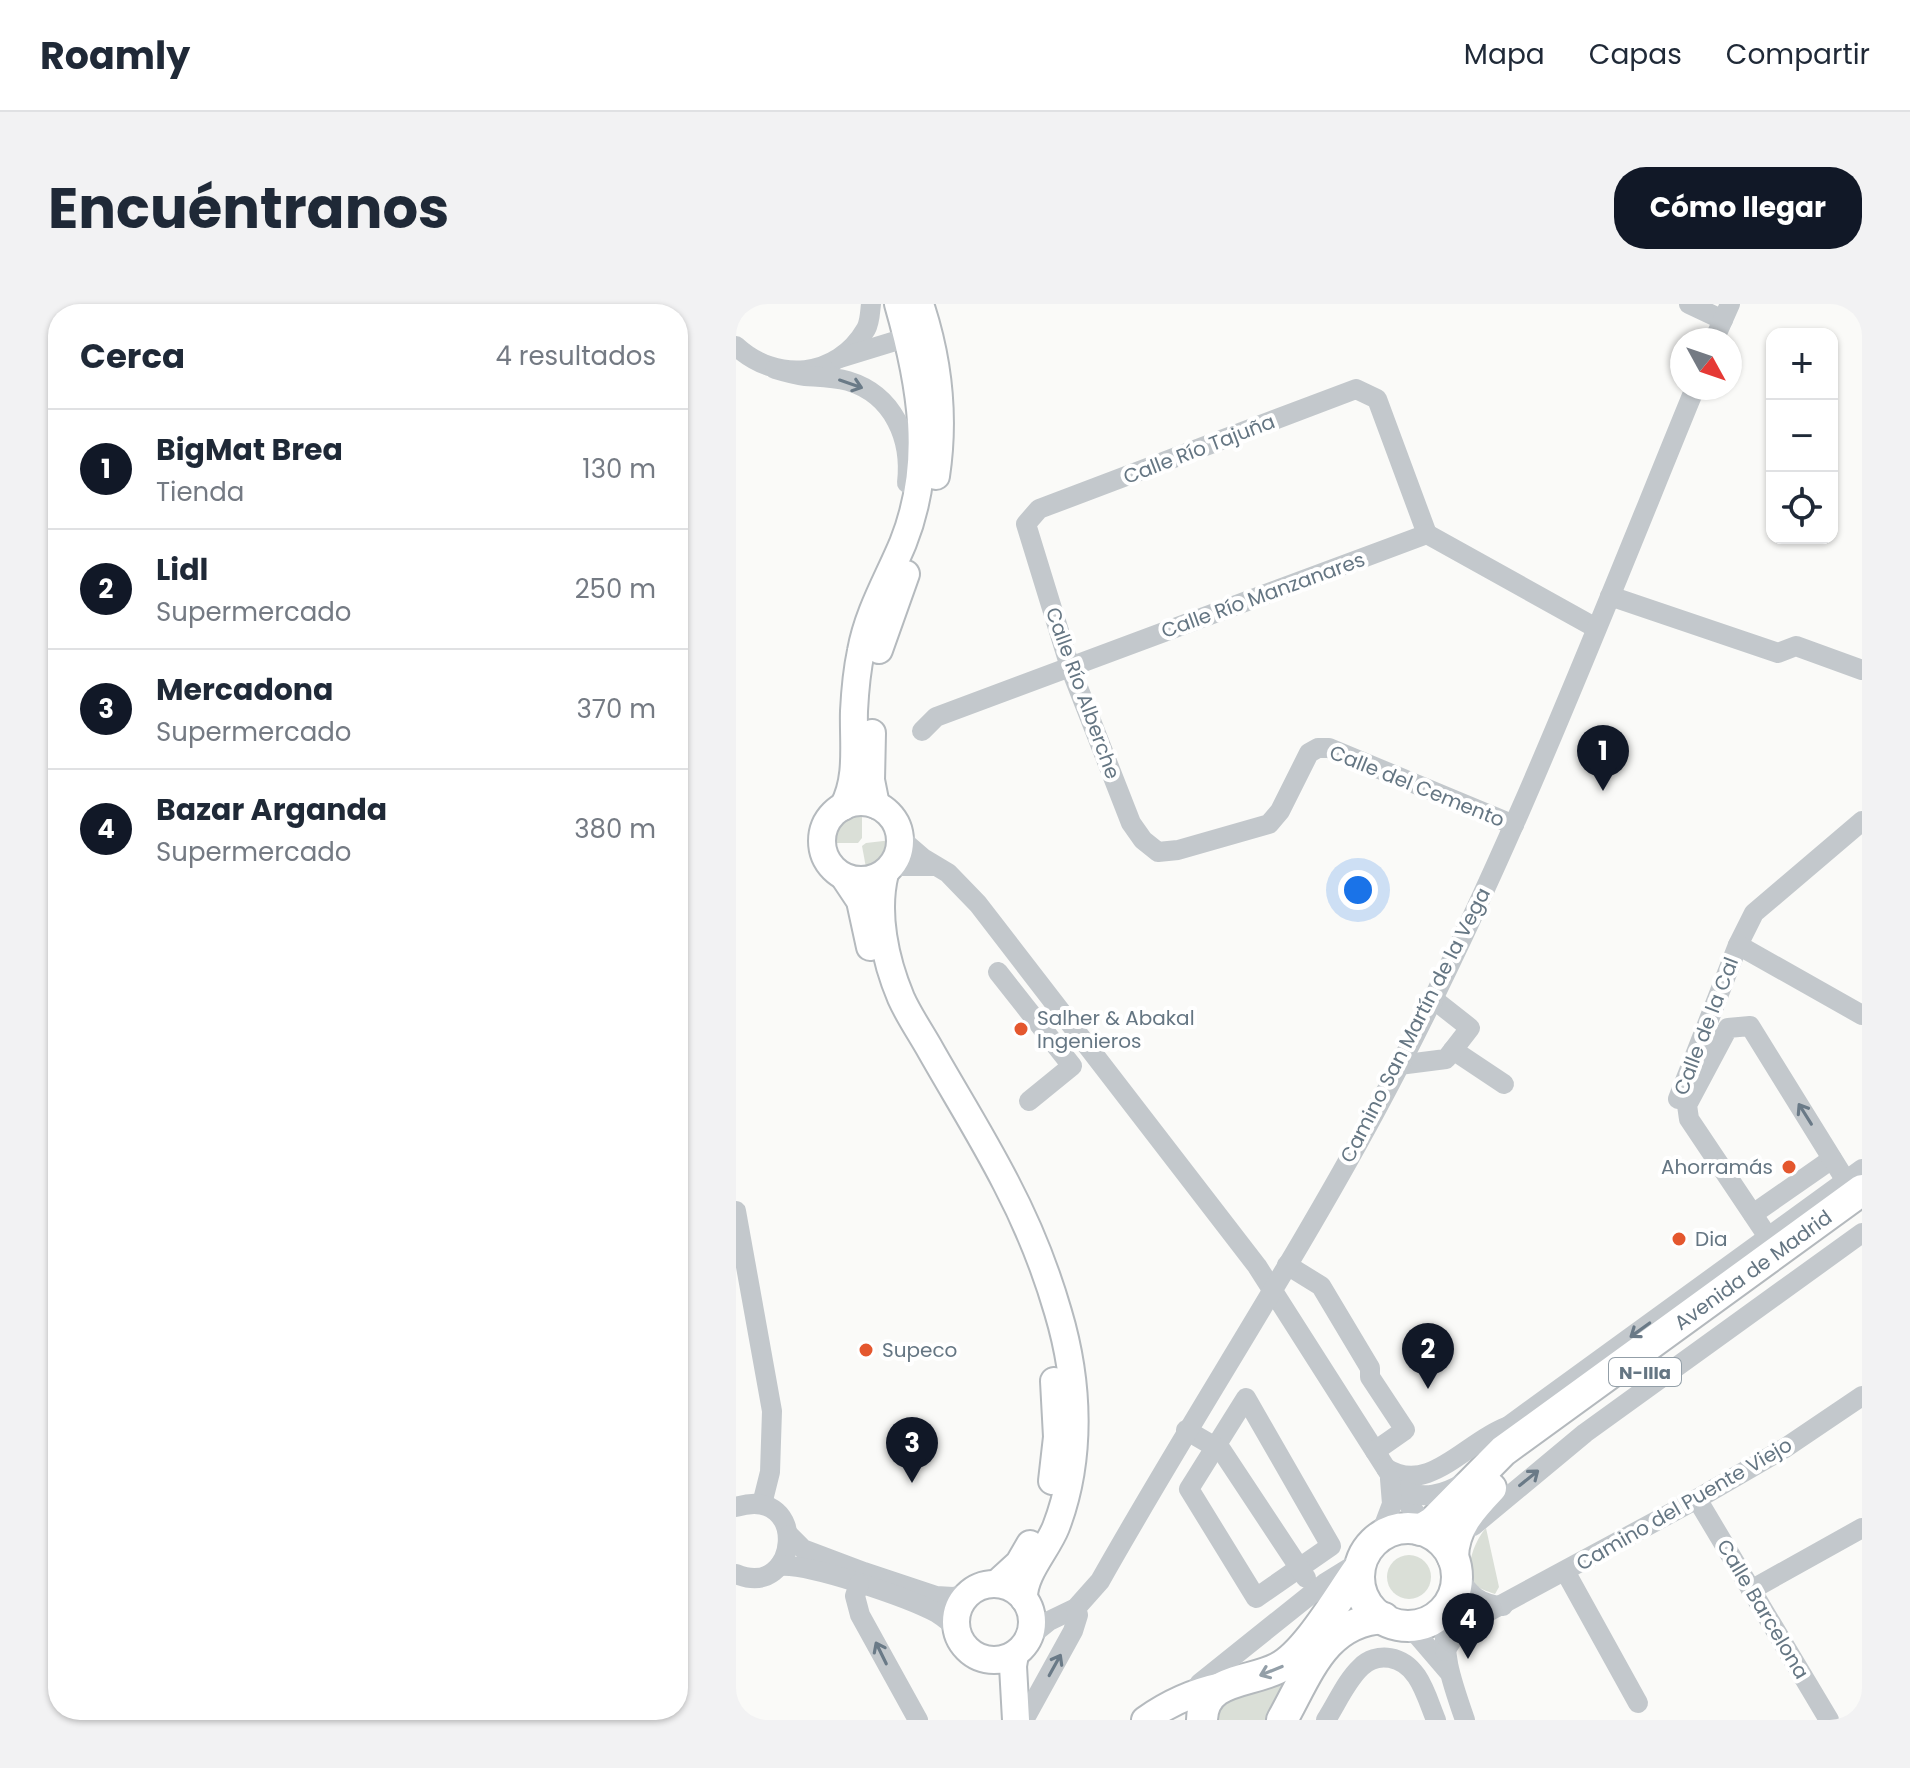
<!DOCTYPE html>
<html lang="es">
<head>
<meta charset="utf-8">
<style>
	:root { --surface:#fff; --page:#f2f2f3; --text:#1f2937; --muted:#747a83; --line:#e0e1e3; --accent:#111827 }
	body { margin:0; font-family:Poppins,sans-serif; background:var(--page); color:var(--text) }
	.controls { position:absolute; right:24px; top:24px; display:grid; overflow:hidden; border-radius:16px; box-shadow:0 2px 6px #0004 }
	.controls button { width:72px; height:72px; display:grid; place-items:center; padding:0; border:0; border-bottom:2px solid var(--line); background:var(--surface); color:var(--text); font:40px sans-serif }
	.compass { position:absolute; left:934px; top:24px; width:72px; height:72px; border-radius:50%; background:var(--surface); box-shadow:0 2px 6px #0004; rotate:130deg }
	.you { position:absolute; left:622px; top:586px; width:28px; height:28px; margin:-20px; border:6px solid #fff; border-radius:50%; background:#1a73e8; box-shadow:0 0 0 12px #1a73e833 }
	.badge { display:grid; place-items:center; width:52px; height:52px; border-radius:50%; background:var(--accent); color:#fff; font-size:26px; font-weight:700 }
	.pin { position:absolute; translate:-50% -66px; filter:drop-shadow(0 2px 4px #0008) }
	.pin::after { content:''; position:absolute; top:42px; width:28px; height:24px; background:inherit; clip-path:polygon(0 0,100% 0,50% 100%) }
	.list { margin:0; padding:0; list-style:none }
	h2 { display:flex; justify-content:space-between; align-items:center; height:104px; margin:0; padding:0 32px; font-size:34px }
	h2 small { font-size:26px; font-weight:400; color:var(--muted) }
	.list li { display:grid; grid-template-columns:52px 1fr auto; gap:24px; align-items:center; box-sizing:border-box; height:120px; padding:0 32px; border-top:2px solid var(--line) }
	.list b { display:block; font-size:30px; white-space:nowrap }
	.list p { margin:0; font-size:26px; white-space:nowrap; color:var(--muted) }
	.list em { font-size:26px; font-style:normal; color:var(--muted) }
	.icon { flex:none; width:44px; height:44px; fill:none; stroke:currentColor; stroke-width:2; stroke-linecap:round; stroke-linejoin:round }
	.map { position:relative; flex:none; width:1126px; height:1416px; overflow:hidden; border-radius:32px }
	header { display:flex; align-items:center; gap:48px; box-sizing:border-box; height:112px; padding:0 40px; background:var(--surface); border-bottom:2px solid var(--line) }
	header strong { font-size:38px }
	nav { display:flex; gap:44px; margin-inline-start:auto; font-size:28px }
	.intro { display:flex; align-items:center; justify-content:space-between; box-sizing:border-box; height:192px; padding:0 48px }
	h1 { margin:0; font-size:56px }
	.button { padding:20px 36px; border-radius:32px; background:var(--accent); color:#fff; font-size:28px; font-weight:700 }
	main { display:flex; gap:48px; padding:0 48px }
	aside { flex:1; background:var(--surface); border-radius:32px; box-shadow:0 2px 6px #0004 }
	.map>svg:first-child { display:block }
</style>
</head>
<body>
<header>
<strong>Roamly</strong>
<nav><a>Mapa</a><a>Capas</a><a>Compartir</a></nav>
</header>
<div class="intro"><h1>Encuéntranos</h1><a class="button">Cómo llegar</a></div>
<main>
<aside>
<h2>Cerca<small>4 resultados</small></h2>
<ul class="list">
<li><span class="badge">1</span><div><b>BigMat Brea</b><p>Tienda</p></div><em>130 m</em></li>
<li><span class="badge">2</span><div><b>Lidl</b><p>Supermercado</p></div><em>250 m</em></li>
<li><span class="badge">3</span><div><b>Mercadona</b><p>Supermercado</p></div><em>370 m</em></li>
<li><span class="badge">4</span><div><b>Bazar Arganda</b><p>Supermercado</p></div><em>380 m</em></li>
</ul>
</aside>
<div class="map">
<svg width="1126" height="1416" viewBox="0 0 1126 1416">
	<rect width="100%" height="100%" fill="#fafaf8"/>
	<!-- green -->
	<g fill="#dadfd7">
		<path d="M 126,509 L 126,534 L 122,539 L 96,539 C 98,523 109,510 126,509 Z"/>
		<path d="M 156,536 L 150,556 L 131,569 L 126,542 L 130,539 Z"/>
		<path d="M 750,1224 L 763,1283 L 759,1290 C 751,1287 742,1285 737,1278 C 728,1262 740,1235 750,1224 Z"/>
		<circle cx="673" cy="1273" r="22"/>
		<path d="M 616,1299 L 622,1307 L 536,1416 L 480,1416 L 481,1404 Z"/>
	</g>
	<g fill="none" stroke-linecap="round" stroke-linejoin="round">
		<!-- major casing -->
		<g stroke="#b5babe" stroke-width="30">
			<g id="major">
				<path d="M 184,0 C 203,57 209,112 200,172"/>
				<path d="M 143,346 L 170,270"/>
				<path d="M 136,429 L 135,476 L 140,501"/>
				<circle cx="125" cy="537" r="39"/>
				<path d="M 107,503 C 123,474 117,439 118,407 C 119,387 121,366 125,347 C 132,308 152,275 167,239 C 199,159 185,80 162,0"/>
				<path d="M 149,569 C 139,609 149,656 165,694 C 173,712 185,729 195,747 C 220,791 247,834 270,879 C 292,921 309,963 322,1008 C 343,1078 346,1155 320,1223 C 311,1246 287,1270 288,1295"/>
				<path d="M 108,573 L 124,597 L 134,643"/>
				<path d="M 316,1177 L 321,1133 L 318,1077"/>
				<circle cx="258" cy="1318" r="38"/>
				<path d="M 260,1280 L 283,1259 L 294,1240"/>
				<path d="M 279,1350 L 277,1362 L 280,1416"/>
				<path d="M 409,1416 C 433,1399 457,1388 486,1382"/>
			</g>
		</g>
		<!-- highway casing -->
		<g stroke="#b4b9bd" stroke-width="34">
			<g id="highway">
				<circle cx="672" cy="1273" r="49"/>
				<path d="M 684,1226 L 697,1218 L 767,1147 L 1126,886"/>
				<path d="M 717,1254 C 717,1224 736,1204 755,1184"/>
				<path d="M 466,1416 C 467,1374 514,1379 542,1364 C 570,1350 602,1294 621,1267"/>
				<path d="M 546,1416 C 572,1370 588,1317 648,1314"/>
			</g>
		</g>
		<!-- minor -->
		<g stroke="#c3c8cc" stroke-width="20">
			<path d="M 953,0 L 987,16"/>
			<path d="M 978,36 L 994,0"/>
			<path d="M 0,42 C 40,79 101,75 130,25 C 134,18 134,8 135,0"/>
			<path d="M 104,54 L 179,31 L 183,33"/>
			<path d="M 39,65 C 49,68 59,71 69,72 C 83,73 98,73 112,77 C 158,91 176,135 171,179"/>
			<path d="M 691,230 L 641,95 L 620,85 L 303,205 L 290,220 L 334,363 L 395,519 L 407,536 L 422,548 L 442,546 L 533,520 L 544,507 L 573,449 L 582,444 L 593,444 L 778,521"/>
			<path d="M 874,292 L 1042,349 L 1060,342 L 1126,366"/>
			<path d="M 186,427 L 200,413 L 691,230 L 860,324"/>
			<path d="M 165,535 L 187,554 L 212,569 L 242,600 L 521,962 L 674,1202 L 696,1231"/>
			<path d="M 156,562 L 198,562"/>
			<path d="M 1002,641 L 1018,609 L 1126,517"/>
			<path d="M 262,668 L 336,762 L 293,797"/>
			<path d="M 717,746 L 768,780"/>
			<path d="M 663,761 L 710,755 L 734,724 L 696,694"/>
			<path d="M 942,795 L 1002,641 L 1126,711"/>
			<path d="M 0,907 L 36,1107 L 34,1168 L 26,1200"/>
			<path d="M 1017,910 L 1096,855"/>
			<path d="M 1032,933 L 953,815 L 951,801 L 992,724 L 1014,722 L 1110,877"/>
			<path d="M 551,961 L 585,982 L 634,1064 L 634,1073 L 669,1126 L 639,1147"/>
			<path d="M 510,1094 L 595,1242 L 520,1294 L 453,1185 Z"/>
			<path d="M 450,1126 L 486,1147 L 570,1274"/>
			<path d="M 753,1149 L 771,1123 L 1126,865"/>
			<path d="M 650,1164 C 692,1192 730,1138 770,1123"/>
			<path d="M 664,1186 C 688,1196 707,1191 729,1178"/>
			<path d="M 961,1195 L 1093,1416"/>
			<path d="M 0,1203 C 74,1180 64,1297 0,1270"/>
			<path d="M 737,1222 L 849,1129 L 1126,929"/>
			<path d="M 53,1231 L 67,1245 L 128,1268 L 200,1292 L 217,1293 L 232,1290"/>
			<path d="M 644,1232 L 656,1200 L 654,1175"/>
			<path d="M 43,1262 C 73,1259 173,1294 201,1309 C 209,1314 215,1319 221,1326"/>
			<path d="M 829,1267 L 902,1399"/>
			<path d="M 721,1271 C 733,1291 744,1301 767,1302"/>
			<path d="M 123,1280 L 119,1292 L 124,1311 L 182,1416"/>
			<path d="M 1015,1286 L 1126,1224"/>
			<path d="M 710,1305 C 705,1348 715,1376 729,1416"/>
			<path d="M 665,1320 L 682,1332 L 712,1367"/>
			<path d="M 292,1334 L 313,1317 L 340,1304 L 364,1277 C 453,1119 553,967 639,808 C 764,576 859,328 959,84"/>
			<path d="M 709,1347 L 720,1330 L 737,1316 L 961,1195 L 1049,1144 L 1126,1092"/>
			<path d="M 458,1389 L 464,1379 L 589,1279 L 623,1258"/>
			<path d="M 288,1416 L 337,1327 L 342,1311 L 340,1304"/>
			<path d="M 590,1416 C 601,1399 610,1377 625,1363 C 632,1356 643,1352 654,1354 C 683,1359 690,1392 700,1416"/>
		</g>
		<!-- major -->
		<use href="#major" stroke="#fff" stroke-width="26"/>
		<!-- highway -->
		<use href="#highway" stroke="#fff" stroke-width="30"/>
	</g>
	<!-- one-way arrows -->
	<defs><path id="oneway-shaft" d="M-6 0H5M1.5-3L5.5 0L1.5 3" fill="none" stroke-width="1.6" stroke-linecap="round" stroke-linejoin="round" transform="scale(2)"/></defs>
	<g stroke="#6a7a87">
		<use href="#oneway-shaft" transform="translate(115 80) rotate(19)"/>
		<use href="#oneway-shaft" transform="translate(1069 810) rotate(-122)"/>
		<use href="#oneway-shaft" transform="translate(904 1026) rotate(144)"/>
		<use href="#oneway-shaft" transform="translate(793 1174) rotate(-39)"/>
		<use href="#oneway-shaft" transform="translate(145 1349) rotate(-116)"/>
		<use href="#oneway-shaft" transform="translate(319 1361) rotate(-61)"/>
	</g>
	<use stroke="#939fa8" href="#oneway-shaft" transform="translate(535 1367) rotate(158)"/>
	<!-- markers -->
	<g fill="#e4572e" stroke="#fff" stroke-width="3">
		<circle cx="285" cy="725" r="8"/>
		<circle cx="1053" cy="863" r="8"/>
		<circle cx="943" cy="935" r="8"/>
		<circle cx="130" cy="1046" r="8"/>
	</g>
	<g text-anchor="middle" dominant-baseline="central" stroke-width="8" stroke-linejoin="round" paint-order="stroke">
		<!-- shield labels -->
		<rect fill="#fff" stroke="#939fa8" stroke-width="2" x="873" y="1054" width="72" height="28" rx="6"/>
		<g font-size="18" font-weight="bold" fill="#657683">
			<text x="909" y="1068">N-IIIa</text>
		</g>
		<!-- street labels -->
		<g font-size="20" fill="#657683" stroke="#fff">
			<text transform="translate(463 145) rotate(-21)">Calle Río Tajuña</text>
			<text transform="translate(527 291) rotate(-20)">Calle Río Manzanares</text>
			<text transform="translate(347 389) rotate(70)">Calle Río Alberche</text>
			<text transform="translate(681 482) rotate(22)">Calle del Cemento</text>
			<text transform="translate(679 721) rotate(-63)">Camino San Martín de la Vega</text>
			<text transform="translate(970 722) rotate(-69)">Calle de la Cal</text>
			<text transform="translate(1017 966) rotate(-36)">Avenida de Madrid</text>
			<text transform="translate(948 1200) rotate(-30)">Camino del Puente Viejo</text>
			<text transform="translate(1027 1305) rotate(59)">Calle Barcelona</text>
		</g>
		<!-- poi labels -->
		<g font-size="20" fill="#657683" stroke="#fff" text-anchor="start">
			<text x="301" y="714">Salher &amp; Abakal<tspan x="301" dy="23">Ingenieros</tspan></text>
			<text x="1037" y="863" text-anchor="end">Ahorramás</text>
			<text x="959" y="935">Dia</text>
			<text x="146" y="1046">Supeco</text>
		</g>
	</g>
</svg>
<div class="controls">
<button>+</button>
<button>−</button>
<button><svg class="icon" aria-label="locate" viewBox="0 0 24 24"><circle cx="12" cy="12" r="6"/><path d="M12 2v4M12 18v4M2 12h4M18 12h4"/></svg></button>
</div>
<svg class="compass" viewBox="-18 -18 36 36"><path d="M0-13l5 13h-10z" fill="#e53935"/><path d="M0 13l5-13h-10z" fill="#747a83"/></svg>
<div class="you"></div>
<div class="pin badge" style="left:867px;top:487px">1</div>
<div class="pin badge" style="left:692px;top:1085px">2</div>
<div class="pin badge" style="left:176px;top:1179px">3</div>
<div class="pin badge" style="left:732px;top:1355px">4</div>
</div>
</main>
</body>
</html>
